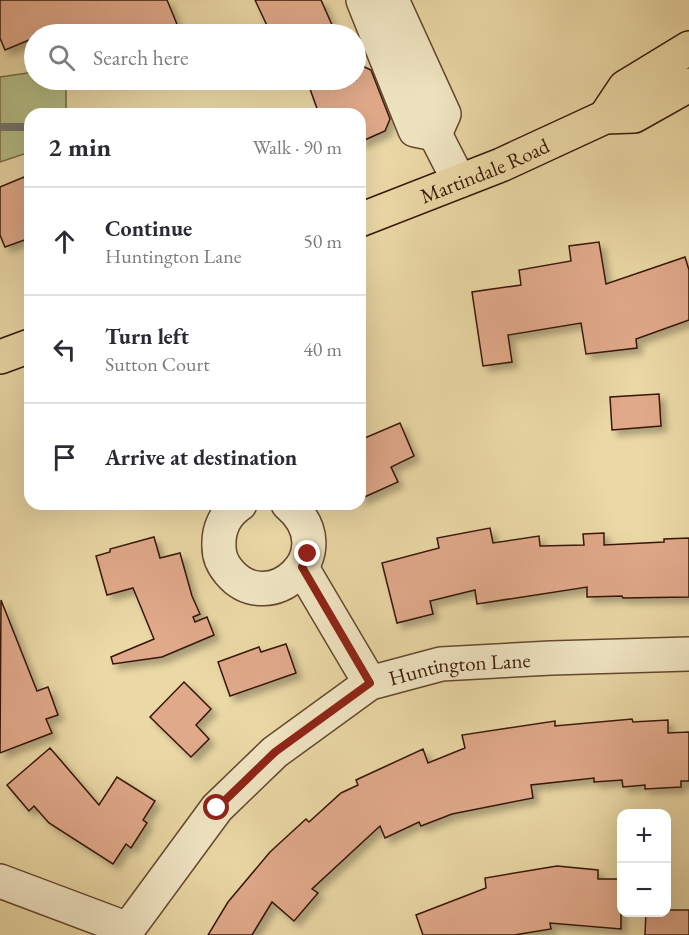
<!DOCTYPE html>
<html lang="en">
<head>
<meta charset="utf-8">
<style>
	:root { --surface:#fff; --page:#f7f7f7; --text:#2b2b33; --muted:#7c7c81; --line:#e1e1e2 }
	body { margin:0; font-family:"EB Garamond",serif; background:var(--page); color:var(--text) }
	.controls { position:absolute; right:18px; bottom:18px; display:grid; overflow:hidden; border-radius:12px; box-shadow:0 6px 24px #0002 }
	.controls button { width:54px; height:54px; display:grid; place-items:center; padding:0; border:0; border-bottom:2px solid var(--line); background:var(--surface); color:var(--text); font:30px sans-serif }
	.stop { position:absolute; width:18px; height:18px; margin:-14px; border:4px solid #8f2418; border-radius:50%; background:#fff }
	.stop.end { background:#8f2418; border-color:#fff; box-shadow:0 2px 6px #0008 }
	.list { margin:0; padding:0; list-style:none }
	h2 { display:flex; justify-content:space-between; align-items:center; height:78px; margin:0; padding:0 24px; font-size:26px }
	h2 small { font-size:20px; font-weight:400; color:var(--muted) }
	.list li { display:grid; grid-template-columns:39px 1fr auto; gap:18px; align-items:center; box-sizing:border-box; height:108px; padding:0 24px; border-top:2px solid var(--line) }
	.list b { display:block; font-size:22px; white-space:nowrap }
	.list p { margin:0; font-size:20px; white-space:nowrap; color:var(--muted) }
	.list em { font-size:20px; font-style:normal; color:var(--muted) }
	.icon { flex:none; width:33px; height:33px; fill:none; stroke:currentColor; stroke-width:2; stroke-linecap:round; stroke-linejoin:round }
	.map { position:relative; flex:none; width:689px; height:935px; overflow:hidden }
	.search { position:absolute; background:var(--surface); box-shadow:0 6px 24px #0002; left:24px; top:24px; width:342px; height:66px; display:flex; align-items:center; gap:15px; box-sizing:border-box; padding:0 21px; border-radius:33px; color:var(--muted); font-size:22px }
	.panel { position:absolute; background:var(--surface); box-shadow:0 6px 24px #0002; left:24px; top:108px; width:342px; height:402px; border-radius:18px }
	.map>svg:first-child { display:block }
</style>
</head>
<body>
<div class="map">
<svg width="689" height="935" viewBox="0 0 689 935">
	<defs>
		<filter id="shadow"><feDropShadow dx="5.5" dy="5.5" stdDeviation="3" flood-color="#0004"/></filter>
	</defs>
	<rect width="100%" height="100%" fill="#ead8a5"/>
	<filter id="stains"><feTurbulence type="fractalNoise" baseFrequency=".00333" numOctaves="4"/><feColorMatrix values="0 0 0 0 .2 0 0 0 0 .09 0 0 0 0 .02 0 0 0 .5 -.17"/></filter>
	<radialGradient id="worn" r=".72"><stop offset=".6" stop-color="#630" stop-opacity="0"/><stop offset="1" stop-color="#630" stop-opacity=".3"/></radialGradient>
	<!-- green -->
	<path fill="#b6bf87" stroke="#766b47" stroke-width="1.5" d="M 34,72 L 34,80 L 66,80 L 66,114 L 30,114 L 30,152 L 0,162 L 0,77 Z"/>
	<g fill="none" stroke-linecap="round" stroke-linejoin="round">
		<!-- stream -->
		<path stroke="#75766e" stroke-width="8" d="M 0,127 L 30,127"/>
	</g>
	<!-- building -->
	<g fill="#e0a98a" stroke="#371707" stroke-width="1.5" filter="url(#shadow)">
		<path d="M 0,0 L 167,0 L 181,34 L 34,34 L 34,38 L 5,50 L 0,38 Z"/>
		<path d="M 255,0 L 321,0 L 336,34 L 271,34 Z"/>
		<path d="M 356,63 L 371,70 L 390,119 L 385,131 L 360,142 L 360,114 L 319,114 L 310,89 L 314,80 L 356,80 Z"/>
		<path d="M 24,177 L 30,192 L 30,238 L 5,247 L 0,235 L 0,187 Z"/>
		<path d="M 599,242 L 606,284 L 685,257 L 689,270 L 689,320 L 636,339 L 637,348 L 586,354 L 581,323 L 508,335 L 512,362 L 483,366 L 472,292 L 521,285 L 519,270 L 571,261 L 569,246 Z"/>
		<path d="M 659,394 L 661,426 L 612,430 L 610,397 Z"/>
		<path d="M 400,423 L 414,456 L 391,467 L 398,482 L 360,499 L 360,440 Z"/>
		<path d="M 490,528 L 493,543 L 539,536 L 540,546 L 584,545 L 583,534 L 604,533 L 604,545 L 664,542 L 664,539 L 689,538 L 689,597 L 623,598 L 622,596 L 587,597 L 587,587 L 477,604 L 475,590 L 430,601 L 433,614 L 397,623 L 382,563 L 439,548 L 437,538 Z"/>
		<path d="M 154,537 L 160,558 L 180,553 L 192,596 L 200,614 L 193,617 L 195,622 L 207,617 L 214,635 L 162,657 L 113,664 L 111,657 L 154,639 L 133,588 L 107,595 L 96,556 L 110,552 L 110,549 Z"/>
		<path d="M 1,600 L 37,691 L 48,687 L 58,715 L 46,719 L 52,733 L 0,753 Z"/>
		<path d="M 286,644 L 296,673 L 230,696 L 218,662 L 259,647 L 261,652 Z"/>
		<path d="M 184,682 L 211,709 L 196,725 L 209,739 L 191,757 L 150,717 Z"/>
		<path d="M 632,719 L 633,722 L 668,720 L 668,733 L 689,732 L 689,781 L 681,781 L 681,787 L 645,789 L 645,785 L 623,787 L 622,780 L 594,782 L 594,778 L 531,785 L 533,798 L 452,814 L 421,826 L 419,822 L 385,838 L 380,826 L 312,889 L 318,893 L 294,921 L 272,902 L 252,935 L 208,935 L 228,902 L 270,852 L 306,819 L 309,822 L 341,793 L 358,785 L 356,780 L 423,749 L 428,763 L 465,748 L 462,735 L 555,721 L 555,726 Z"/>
		<path d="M 50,748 L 99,805 L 117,777 L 155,801 L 143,820 L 147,823 L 131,848 L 126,844 L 113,864 L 49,823 L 34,806 L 29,811 L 7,785 Z"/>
		<path d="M 557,866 L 598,870 L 598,879 L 621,879 L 621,929 L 550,923 L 551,929 L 514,935 L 423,935 L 416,915 L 486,888 L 485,878 Z"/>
		<path d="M 666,910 L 689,910 L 689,935 L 645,935 L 646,912 L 666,912 Z"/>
	</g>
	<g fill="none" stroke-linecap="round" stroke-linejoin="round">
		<!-- minor casing -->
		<g stroke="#64472e" stroke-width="36">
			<g id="minor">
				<path d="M 363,0 L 415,130 L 435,134 L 459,181"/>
				<path d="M 392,0 L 444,114 L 435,134"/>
				<path d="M 240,504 C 225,514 218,529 219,547 C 219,556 223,565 229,572 C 269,620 346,553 288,504"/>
				<path d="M 302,568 L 370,683"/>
				<path d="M 0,881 L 128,929"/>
				<path id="s1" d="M 126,935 L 128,929 L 217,808 L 275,752 L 370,683 L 441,664 L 551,658 L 689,654"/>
			</g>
		</g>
		<!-- major casing -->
		<g stroke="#371707" stroke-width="36">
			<g id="major">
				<path d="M 605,117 L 625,87 L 689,48"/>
				<path id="s2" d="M 360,220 L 501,165 L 605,117 L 634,116 L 689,85"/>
				<path d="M 0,357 L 30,346"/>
			</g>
		</g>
		<!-- minor -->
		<use href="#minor" stroke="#f1e6c4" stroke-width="33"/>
		<!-- major -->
		<use href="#major" stroke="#ead8a5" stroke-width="33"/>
	</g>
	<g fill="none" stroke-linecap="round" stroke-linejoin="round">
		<!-- route -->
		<path stroke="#8f2418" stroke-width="8" d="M 217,808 L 275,752 L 370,683 L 302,567 L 308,554"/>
	</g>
	<g text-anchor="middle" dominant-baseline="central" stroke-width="4.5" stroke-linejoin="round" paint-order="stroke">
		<!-- street labels -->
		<g font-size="21" fill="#371707" stroke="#f1e6c4">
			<text stroke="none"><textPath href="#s2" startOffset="134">Martindale Road</textPath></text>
			<text stroke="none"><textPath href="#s1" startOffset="446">Huntington Lane</textPath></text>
		</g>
	</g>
	<rect width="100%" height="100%" filter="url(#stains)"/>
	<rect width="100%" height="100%" fill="url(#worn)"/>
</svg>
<div class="controls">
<button>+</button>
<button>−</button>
</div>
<div class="stop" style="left:217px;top:808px"></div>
<div class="stop end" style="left:308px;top:554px"></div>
<div class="search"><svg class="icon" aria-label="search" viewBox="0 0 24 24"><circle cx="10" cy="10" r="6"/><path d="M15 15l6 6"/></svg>Search here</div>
<section class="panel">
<h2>2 min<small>Walk · 90 m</small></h2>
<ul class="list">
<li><svg class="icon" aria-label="ahead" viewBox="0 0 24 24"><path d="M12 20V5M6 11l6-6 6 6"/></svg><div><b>Continue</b><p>Huntington Lane</p></div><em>50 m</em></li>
<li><svg class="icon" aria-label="left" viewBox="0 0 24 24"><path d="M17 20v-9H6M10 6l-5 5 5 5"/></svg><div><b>Turn left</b><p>Sutton Court</p></div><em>40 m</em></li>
<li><svg class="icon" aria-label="arrive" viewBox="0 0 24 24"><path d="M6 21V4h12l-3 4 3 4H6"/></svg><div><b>Arrive at destination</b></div></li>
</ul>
</section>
</div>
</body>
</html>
